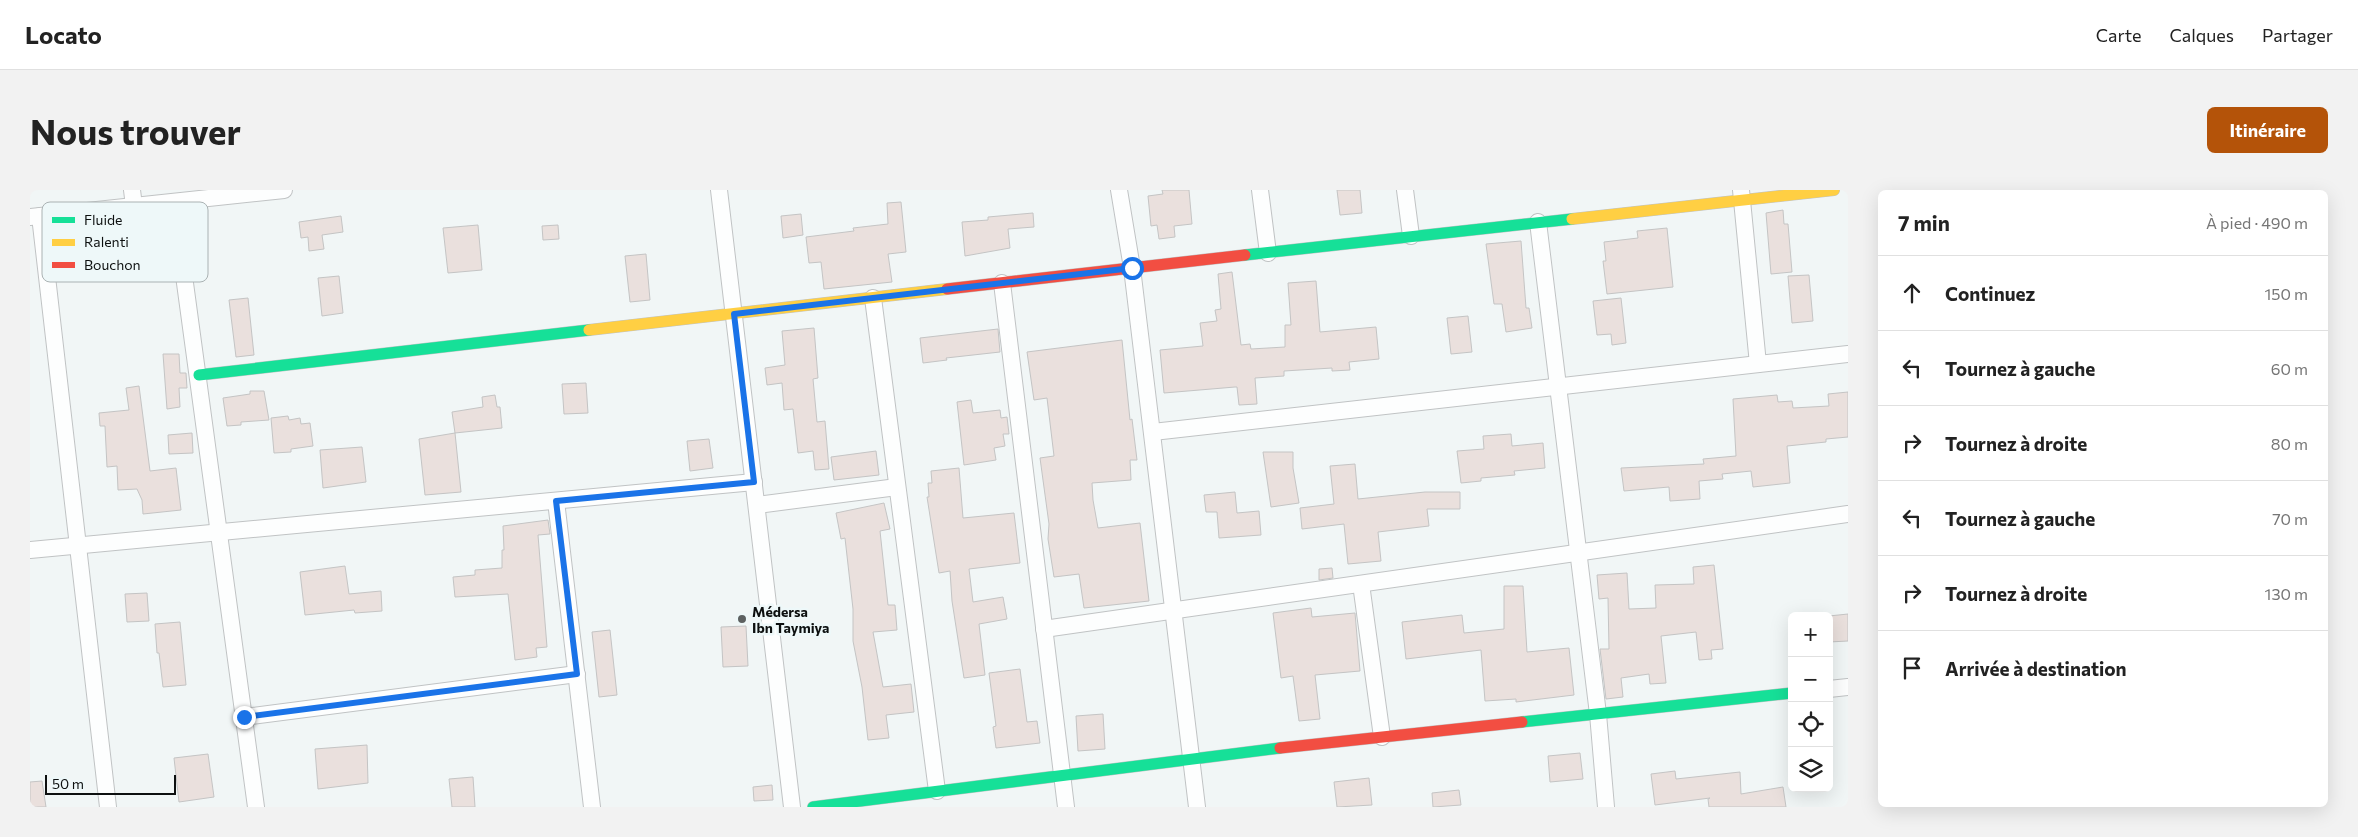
<!DOCTYPE html>
<html lang="fr">
<head>
<meta charset="utf-8">
<style>
	:root { --surface:#fff; --page:#f2f2f2; --text:#222; --muted:#767676; --line:#e0e0e0; --accent:#b45309 }
	body { margin:0; font-family:Commissioner,sans-serif; background:var(--page); color:var(--text) }
	.controls { position:absolute; right:15px; bottom:15px; display:grid; overflow:hidden; border-radius:8px; box-shadow:0 5px 20px #0002 }
	.controls button { width:45px; height:45px; display:grid; place-items:center; padding:0; border:0; border-bottom:1px solid var(--line); background:var(--surface); color:var(--text); font:25px sans-serif }
	.scale { position:absolute; left:15px; bottom:12px; width:131px; box-sizing:border-box; padding-left:5px; border:2px solid #0d1010; border-top:0; font-size:14px; line-height:18px; white-space:nowrap; color:#0d1010; -webkit-text-stroke:4px #eef8f9; paint-order:stroke }
	.stop { position:absolute; width:15px; height:15px; margin:-11px; border:4px solid #1a73e8; border-radius:50%; background:#fff }
	.stop.end { background:#1a73e8; border-color:#fff; box-shadow:0 1px 5px #0008 }
	.list { margin:0; padding:0; list-style:none }
	h2 { display:flex; justify-content:space-between; align-items:center; height:65px; margin:0; padding:0 20px; font-size:21px }
	h2 small { font-size:16px; font-weight:400; color:var(--muted) }
	.list li { display:grid; grid-template-columns:32px 1fr auto; gap:15px; align-items:center; box-sizing:border-box; height:75px; padding:0 20px; border-top:1px solid var(--line) }
	.list b { display:block; font-size:19px; white-space:nowrap }
	.list em { font-size:16px; font-style:normal; color:var(--muted) }
	.icon { flex:none; width:28px; height:28px; fill:none; stroke:currentColor; stroke-width:2; stroke-linecap:round; stroke-linejoin:round }
	.map { position:relative; flex:none; width:1818px; height:617px; overflow:hidden; border-radius:8px }
	header { display:flex; align-items:center; gap:30px; box-sizing:border-box; height:70px; padding:0 25px; background:var(--surface); border-bottom:1px solid var(--line) }
	header strong { font-size:24px }
	nav { display:flex; gap:28px; margin-inline-start:auto; font-size:18px }
	.intro { display:flex; align-items:center; justify-content:space-between; box-sizing:border-box; height:120px; padding:0 30px }
	h1 { margin:0; font-size:35px }
	.button { padding:12px 22px; border-radius:8px; background:var(--accent); color:#fff; font-size:18px; font-weight:700 }
	main { display:flex; gap:30px; padding:0 30px }
	aside { flex:1; background:var(--surface); border-radius:8px; box-shadow:0 5px 20px #0002 }
	.map>svg:first-child { display:block }
</style>
</head>
<body>
<header>
<strong>Locato</strong>
<nav><a>Carte</a><a>Calques</a><a>Partager</a></nav>
</header>
<div class="intro"><h1>Nous trouver</h1><a class="button">Itinéraire</a></div>
<main>
<div class="map">
<svg width="1818" height="617" viewBox="0 0 1818 617">
	<rect width="100%" height="100%" fill="#f1f6f6"/>
	<!-- building -->
	<g fill="#eae0dd" stroke="#c4c4c4">
		<path d="M 1132,0 L 1159,0 L 1162,34 L 1144,36 L 1145,47 L 1129,49 L 1127,35 L 1121,36 L 1118,6 L 1133,4 Z"/>
		<path d="M 1307,0 L 1330,0 L 1332,23 L 1310,25 Z"/>
		<path d="M 871,12 L 876,62 L 858,64 L 862,92 L 794,99 L 791,72 L 779,73 L 776,47 L 824,41 L 823,38 L 858,34 L 857,13 Z"/>
		<path d="M 1753,20 L 1754,34 L 1758,34 L 1762,82 L 1741,84 L 1736,23 Z"/>
		<path d="M 1003,23 L 1004,37 L 978,39 L 980,58 L 935,66 L 932,32 L 958,30 L 958,27 Z"/>
		<path d="M 771,24 L 773,45 L 753,48 L 751,26 Z"/>
		<path d="M 311,26 L 313,42 L 292,45 L 294,59 L 279,61 L 278,47 L 271,48 L 269,32 Z"/>
		<path d="M 448,35 L 452,80 L 418,83 L 413,38 Z"/>
		<path d="M 528,35 L 529,49 L 513,50 L 512,36 Z"/>
		<path d="M 1637,38 L 1643,97 L 1577,104 L 1573,71 L 1576,71 L 1574,52 L 1608,48 L 1607,41 Z"/>
		<path d="M 1491,51 L 1496,118 L 1499,118 L 1502,138 L 1476,142 L 1472,114 L 1464,114 L 1456,54 Z"/>
		<path d="M 616,64 L 620,110 L 600,112 L 595,66 Z"/>
		<path d="M 1202,82 L 1211,155 L 1220,154 L 1221,159 L 1255,157 L 1255,135 L 1261,135 L 1258,93 L 1286,91 L 1290,142 L 1346,137 L 1349,169 L 1319,172 L 1320,180 L 1302,181 L 1302,178 L 1254,181 L 1254,186 L 1225,188 L 1227,214 L 1209,215 L 1207,197 L 1205,197 L 1134,203 L 1130,160 L 1173,156 L 1170,133 L 1187,131 L 1185,120 L 1191,119 L 1188,84 Z"/>
		<path d="M 1779,85 L 1783,131 L 1762,133 L 1758,86 Z"/>
		<path d="M 309,86 L 313,123 L 292,126 L 288,88 Z"/>
		<path d="M 218,108 L 224,165 L 206,167 L 199,110 Z"/>
		<path d="M 1591,108 L 1596,153 L 1582,155 L 1581,144 L 1567,145 L 1563,111 Z"/>
		<path d="M 1438,126 L 1442,162 L 1421,164 L 1417,128 Z"/>
		<path d="M 784,138 L 788,188 L 783,189 L 787,232 L 795,231 L 799,279 L 785,280 L 783,261 L 768,263 L 763,219 L 754,220 L 752,193 L 737,195 L 735,178 L 755,175 L 752,141 Z"/>
		<path d="M 968,139 L 970,162 L 916,168 L 917,170 L 893,173 L 890,148 Z"/>
		<path d="M 1092,150 L 1100,230 L 1102,229 L 1107,270 L 1100,270 L 1101,290 L 1062,293 L 1063,310 L 1068,338 L 1110,333 L 1119,411 L 1054,418 L 1049,384 L 1024,387 L 1018,349 L 1019,334 L 1010,268 L 1024,266 L 1017,208 L 1004,210 L 997,162 Z"/>
		<path d="M 133,164 L 149,164 L 150,183 L 156,183 L 157,198 L 149,198 L 150,217 L 137,219 Z"/>
		<path d="M 556,193 L 558,223 L 534,224 L 532,194 Z"/>
		<path d="M 109,196 L 120,281 L 146,278 L 151,320 L 113,324 L 112,310 L 107,299 L 88,300 L 87,276 L 77,277 L 75,236 L 70,236 L 69,223 L 99,220 L 96,198 Z"/>
		<path d="M 220,201 L 234,201 L 239,230 L 211,232 L 211,235 L 197,236 L 193,208 L 220,204 Z"/>
		<path d="M 1818,202 L 1818,247 L 1796,249 L 1796,252 L 1757,256 L 1760,293 L 1723,297 L 1721,281 L 1692,284 L 1693,289 L 1669,291 L 1670,309 L 1640,311 L 1639,297 L 1594,301 L 1591,278 L 1674,274 L 1673,269 L 1706,266 L 1703,209 L 1747,205 L 1748,212 L 1762,211 L 1763,218 L 1799,216 L 1798,204 Z"/>
		<path d="M 465,205 L 467,217 L 470,217 L 472,238 L 425,243 L 431,302 L 395,305 L 389,249 L 425,243 L 422,222 L 453,217 L 452,207 Z"/>
		<path d="M 941,210 L 943,223 L 970,220 L 971,228 L 977,227 L 979,244 L 973,244 L 975,256 L 964,258 L 966,270 L 934,275 L 927,212 Z"/>
		<path d="M 258,226 L 259,230 L 270,228 L 271,234 L 280,233 L 283,256 L 261,259 L 261,262 L 244,263 L 241,228 Z"/>
		<path d="M 162,243 L 163,263 L 139,264 L 138,245 Z"/>
		<path d="M 1481,244 L 1482,256 L 1513,253 L 1515,278 L 1484,281 L 1485,285 L 1451,288 L 1451,291 L 1431,293 L 1427,261 L 1454,259 L 1453,246 Z"/>
		<path d="M 679,249 L 683,278 L 660,281 L 657,251 Z"/>
		<path d="M 332,257 L 336,292 L 293,298 L 290,260 Z"/>
		<path d="M 846,261 L 849,285 L 804,290 L 801,267 Z"/>
		<path d="M 1233,262 L 1263,262 L 1263,278 L 1269,313 L 1241,317 Z"/>
		<path d="M 1325,274 L 1328,309 L 1395,302 L 1430,302 L 1430,319 L 1397,319 L 1399,336 L 1348,342 L 1351,371 L 1318,374 L 1314,334 L 1272,339 L 1270,318 L 1304,314 L 1300,276 Z"/>
		<path d="M 929,278 L 933,328 L 984,323 L 990,373 L 939,379 L 943,412 L 973,407 L 977,429 L 949,434 L 955,485 L 934,488 L 922,411 L 920,381 L 909,383 L 897,307 L 899,307 L 898,293 L 902,293 L 901,281 Z"/>
		<path d="M 1205,302 L 1207,323 L 1229,321 L 1231,345 L 1189,348 L 1187,322 L 1176,322 L 1174,305 Z"/>
		<path d="M 854,313 L 860,339 L 850,341 L 858,415 L 865,415 L 867,440 L 843,442 L 853,497 L 881,494 L 884,522 L 856,525 L 859,548 L 838,550 L 832,497 L 823,451 L 823,419 L 815,348 L 811,349 L 806,323 Z"/>
		<path d="M 518,330 L 520,344 L 508,345 L 517,457 L 506,458 L 507,467 L 485,470 L 478,404 L 425,407 L 423,387 L 445,385 L 445,380 L 472,378 L 472,360 L 474,360 L 473,336 Z"/>
		<path d="M 1684,375 L 1693,459 L 1681,460 L 1682,469 L 1669,470 L 1666,442 L 1631,446 L 1636,493 L 1620,494 L 1619,484 L 1591,488 L 1593,507 L 1576,509 L 1570,459 L 1579,459 L 1578,408 L 1569,409 L 1567,385 L 1597,383 L 1599,419 L 1626,418 L 1625,395 L 1664,394 L 1663,377 Z"/>
		<path d="M 315,376 L 319,404 L 351,401 L 352,421 L 325,423 L 324,420 L 275,425 L 270,382 Z"/>
		<path d="M 1302,378 L 1303,388 L 1289,390 L 1289,379 Z"/>
		<path d="M 1474,396 L 1493,396 L 1497,462 L 1539,458 L 1544,505 L 1486,512 L 1486,509 L 1455,511 L 1451,460 L 1376,469 L 1372,432 L 1432,425 L 1434,443 L 1474,439 Z"/>
		<path d="M 117,403 L 119,431 L 97,432 L 95,404 Z"/>
		<path d="M 1281,418 L 1282,427 L 1325,423 L 1330,481 L 1285,485 L 1290,529 L 1269,531 L 1263,486 L 1251,488 L 1243,423 Z"/>
		<path d="M 1818,424 L 1818,451 L 1799,452 L 1799,426 Z"/>
		<path d="M 150,432 L 156,495 L 133,497 L 129,463 L 127,463 L 125,434 Z"/>
		<path d="M 716,436 L 718,476 L 693,477 L 691,437 Z"/>
		<path d="M 580,440 L 587,505 L 569,507 L 562,442 Z"/>
		<path d="M 990,479 L 997,532 L 1007,531 L 1010,553 L 966,558 L 963,537 L 966,536 L 959,483 Z"/>
		<path d="M 1073,524 L 1075,559 L 1048,561 L 1046,526 Z"/>
		<path d="M 337,555 L 338,593 L 288,599 L 285,559 Z"/>
		<path d="M 1550,563 L 1553,589 L 1520,592 L 1518,566 Z"/>
		<path d="M 178,564 L 184,607 L 149,612 L 144,568 Z"/>
		<path d="M 1645,581 L 1646,589 L 1710,582 L 1711,604 L 1753,597 L 1756,617 L 1679,617 L 1678,609 L 1680,608 L 1625,615 L 1621,584 Z"/>
		<path d="M 443,587 L 445,617 L 422,617 L 419,589 Z"/>
		<path d="M 1339,588 L 1342,615 L 1307,617 L 1304,592 Z"/>
		<path d="M 12,591 L 16,617 L 0,617 L 0,592 Z"/>
		<path d="M 742,595 L 743,610 L 724,611 L 723,597 Z"/>
		<path d="M 1429,600 L 1431,615 L 1403,617 L 1402,603 Z"/>
	</g>
	<g fill="none" stroke-linecap="round" stroke-linejoin="round">
		<!-- street casing -->
		<g stroke="#c0c3c4" stroke-width="18">
			<g id="street">
				<path d="M 102,0 L 104,16"/>
				<path d="M 689,0 L 762,617"/>
				<path d="M 1089,0 L 1102,78 L 1167,617"/>
				<path d="M 1230,0 L 1238,63"/>
				<path d="M 1375,0 L 1381,46"/>
				<path d="M 1711,0 L 1728,174"/>
				<path d="M 144,12 L 226,617"/>
				<path d="M 10,26 L 78,617"/>
				<path d="M 0,27 L 254,0"/>
				<path d="M 1508,32 L 1568,524 L 1576,617"/>
				<path d="M 972,93 L 1036,617"/>
				<path d="M 843,108 L 907,601"/>
				<path d="M 1123,242 L 1818,164"/>
				<path d="M 526,311 L 562,617"/>
				<path d="M 727,315 L 867,297"/>
				<path d="M 0,360 L 724,292"/>
				<path d="M 1331,394 L 1352,547"/>
				<path d="M 1014,439 L 1818,324"/>
				<path d="M 1799,499 L 1818,497"/>
				<path d="M 214,527 L 547,484"/>
			</g>
		</g>
		<!-- fast casing -->
		<g stroke="#c0c3c4" stroke-width="12">
			<g id="fast">
				<path d="M 1215,65 L 1542,29"/>
				<path d="M 169,185 L 559,140"/>
				<path d="M 1492,532 L 1762,503"/>
				<path d="M 783,617 L 1250,558"/>
			</g>
		</g>
		<!-- slow casing -->
		<g stroke="#c0c3c4" stroke-width="12">
			<g id="slow">
				<path d="M 1542,29 L 1804,0"/>
				<path d="M 559,140 L 917,99"/>
			</g>
		</g>
		<!-- jam casing -->
		<g stroke="#c0c3c4" stroke-width="12">
			<g id="jam">
				<path d="M 917,99 L 1215,65"/>
				<path d="M 1250,558 L 1492,532"/>
			</g>
		</g>
		<!-- street -->
		<use href="#street" stroke="#fdfefe" stroke-width="16"/>
		<!-- fast -->
		<use href="#fast" stroke="#16e098" stroke-width="11"/>
		<!-- slow -->
		<use href="#slow" stroke="#ffcf43" stroke-width="11"/>
		<!-- jam -->
		<use href="#jam" stroke="#f24e42" stroke-width="11"/>
	</g>
	<g fill="none" stroke-linecap="round" stroke-linejoin="round">
		<!-- route -->
		<path stroke="#1a73e8" stroke-width="6" d="M 214,527 L 547,484 L 526,311 L 724,292 L 704,124 L 1102,78"/>
	</g>
	<!-- markers -->
	<circle fill="#5d6060" stroke="#eef8f9" stroke-width="2" cx="712" cy="429" r="5"/>
	<g text-anchor="middle" dominant-baseline="central" stroke-width="5" stroke-linejoin="round" paint-order="stroke">
		<!-- poi labels -->
		<g font-size="14" font-weight="bold" fill="#0d1010" stroke="#eef8f9" text-anchor="start">
			<text x="722" y="421">Médersa<tspan x="722" dy="16">Ibn Taymiya</tspan></text>
		</g>
	</g>
	<!-- legend -->
	<rect x="12" y="12" width="166" height="80" rx="8" fill="#eef8f9" stroke="#aab2b3" stroke-width="1"/>
	<rect x="22" y="27" width="23" height="6" fill="#16e098"/>
	<rect x="22" y="49" width="23" height="7" fill="#ffcf43"/>
	<rect x="22" y="72" width="23" height="6" fill="#f24e42"/>
	<g font-size="14" fill="#0d1010">
		<text x="54" y="35">Fluide</text>
		<text x="54" y="57">Ralenti</text>
		<text x="54" y="80">Bouchon</text>
	</g>
</svg>
<div class="controls">
<button>+</button>
<button>−</button>
<button><svg class="icon" aria-label="locate" viewBox="0 0 24 24"><circle cx="12" cy="12" r="6"/><path d="M12 2v4M12 18v4M2 12h4M18 12h4"/></svg></button>
<button><svg class="icon" aria-label="layers" viewBox="0 0 24 24"><path d="M12 4l9 5-9 5-9-5zM3 14l9 5 9-5"/></svg></button>
</div>
<div class="scale">50 m</div>
<div class="stop" style="left:1102px;top:78px"></div>
<div class="stop end" style="left:214px;top:527px"></div>
</div>
<aside>
<h2>7 min<small>À pied · 490 m</small></h2>
<ul class="list">
<li><svg class="icon" aria-label="ahead" viewBox="0 0 24 24"><path d="M12 20V5M6 11l6-6 6 6"/></svg><div><b>Continuez</b></div><em>150 m</em></li>
<li><svg class="icon" aria-label="left" viewBox="0 0 24 24"><path d="M17 20v-9H6M10 6l-5 5 5 5"/></svg><div><b>Tournez à gauche</b></div><em>60 m</em></li>
<li><svg class="icon" aria-label="right" viewBox="0 0 24 24"><path d="M7 20v-9h11M14 6l5 5-5 5"/></svg><div><b>Tournez à droite</b></div><em>80 m</em></li>
<li><svg class="icon" aria-label="left" viewBox="0 0 24 24"><path d="M17 20v-9H6M10 6l-5 5 5 5"/></svg><div><b>Tournez à gauche</b></div><em>70 m</em></li>
<li><svg class="icon" aria-label="right" viewBox="0 0 24 24"><path d="M7 20v-9h11M14 6l5 5-5 5"/></svg><div><b>Tournez à droite</b></div><em>130 m</em></li>
<li><svg class="icon" aria-label="arrive" viewBox="0 0 24 24"><path d="M6 21V4h12l-3 4 3 4H6"/></svg><div><b>Arrivée à destination</b></div></li>
</ul>
</aside>
</main>
</body>
</html>
